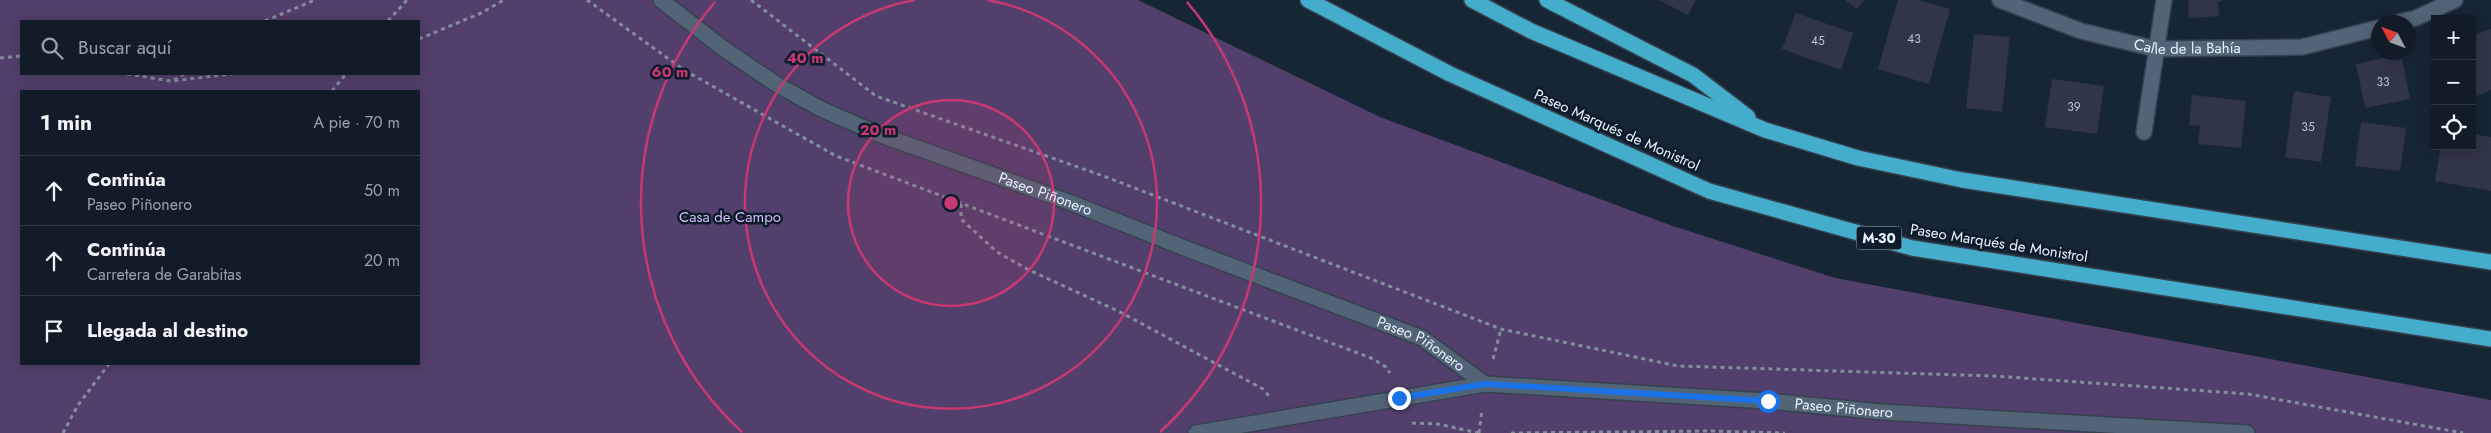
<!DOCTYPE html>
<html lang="es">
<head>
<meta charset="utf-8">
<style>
	:root { --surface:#111c28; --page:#1a2530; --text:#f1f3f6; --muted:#9ca1a8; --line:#303a45 }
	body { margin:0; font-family:Jost,sans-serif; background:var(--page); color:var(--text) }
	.controls { position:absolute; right:15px; top:15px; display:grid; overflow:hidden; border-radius:0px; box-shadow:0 2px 12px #0003 }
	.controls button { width:45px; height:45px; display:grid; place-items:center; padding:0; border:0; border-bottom:1px solid var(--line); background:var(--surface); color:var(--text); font:25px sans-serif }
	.compass { position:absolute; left:2371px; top:15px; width:45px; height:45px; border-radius:50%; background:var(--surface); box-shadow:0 2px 12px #0003; rotate:311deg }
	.stop { position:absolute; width:15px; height:15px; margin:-11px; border:4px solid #1a73e8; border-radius:50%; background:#fff }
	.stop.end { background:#1a73e8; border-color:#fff; box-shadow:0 1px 5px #0008 }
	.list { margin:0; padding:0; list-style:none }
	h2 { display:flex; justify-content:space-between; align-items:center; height:65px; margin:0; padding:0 20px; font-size:21px }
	h2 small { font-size:16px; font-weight:400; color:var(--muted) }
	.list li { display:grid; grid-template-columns:32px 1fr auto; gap:15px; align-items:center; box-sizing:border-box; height:70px; padding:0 20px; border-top:1px solid var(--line) }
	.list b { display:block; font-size:19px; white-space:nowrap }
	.list p { margin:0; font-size:16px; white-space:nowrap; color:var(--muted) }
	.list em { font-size:16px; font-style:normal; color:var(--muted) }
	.icon { flex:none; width:28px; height:28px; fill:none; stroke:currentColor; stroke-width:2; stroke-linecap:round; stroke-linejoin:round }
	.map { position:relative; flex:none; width:2491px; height:433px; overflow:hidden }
	.search { position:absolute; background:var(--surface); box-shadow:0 2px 12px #0003; left:20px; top:20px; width:400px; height:55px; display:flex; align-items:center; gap:12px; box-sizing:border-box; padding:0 18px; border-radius:0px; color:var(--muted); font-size:19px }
	.panel { position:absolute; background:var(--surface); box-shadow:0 2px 12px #0003; left:20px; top:90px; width:400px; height:275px; border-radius:0px }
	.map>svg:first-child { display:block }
</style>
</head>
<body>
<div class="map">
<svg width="2491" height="433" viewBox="0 0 2491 433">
	<rect width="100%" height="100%" fill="#172635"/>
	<!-- forest -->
	<path fill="#523f6b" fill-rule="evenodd" d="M 0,0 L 1138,0 L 1380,117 L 1670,225 L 1835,278 L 2491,400 L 2491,433 L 0,433 ZM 21,21 L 419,21 L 419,74 L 21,74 ZM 21,91 L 419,91 L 419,364 L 21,364 Z"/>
	<!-- building -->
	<g fill="#313548">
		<path d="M 1659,0 L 1696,0 L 1688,15 Z"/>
		<path d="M 1845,0 L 1864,0 L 1857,9 Z"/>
		<path d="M 1898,0 L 1919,0 L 1950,9 L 1929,84 L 1878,69 Z"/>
		<path d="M 2188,0 L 2223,0 L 2218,2 L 2219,16 L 2189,18 Z"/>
		<path d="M 1796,13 L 1853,33 L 1841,70 L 1782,49 Z"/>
		<path d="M 2491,29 L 2491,90 L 2472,98 L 2472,36 Z"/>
		<path d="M 1974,34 L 2010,37 L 2002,112 L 1966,108 Z"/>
		<path d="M 2401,54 L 2410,99 L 2365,108 L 2356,64 Z"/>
		<path d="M 2052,79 L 2104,86 L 2097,134 L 2045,127 Z"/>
		<path d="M 2294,91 L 2331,97 L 2321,162 L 2285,157 Z"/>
		<path d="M 2192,95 L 2246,101 L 2241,148 L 2198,144 L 2200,126 L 2189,125 Z"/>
		<path d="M 2361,122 L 2406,128 L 2400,171 L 2355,166 Z"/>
		<path d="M 2472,134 L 2491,137 L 2491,191 L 2435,181 L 2441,146 L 2472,146 Z"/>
	</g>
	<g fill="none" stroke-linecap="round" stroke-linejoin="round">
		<!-- street casing -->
		<g stroke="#35414e" stroke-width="18">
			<g id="street">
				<path id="s1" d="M 661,0 L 724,49 L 776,84 L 821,109 L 878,134 L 1069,202 L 1187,249 L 1422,338 L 1485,384 L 1767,401 L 1883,412 L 2247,433"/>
				<path id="s2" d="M 2000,0 L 2081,31 L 2156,49 L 2302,47 L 2378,28"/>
				<path d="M 2399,22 L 2416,18 L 2455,0"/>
				<path d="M 2144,132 L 2164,0"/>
				<path d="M 1196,433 L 1485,384"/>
			</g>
		</g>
		<!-- highway casing -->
		<g stroke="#35414e" stroke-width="18">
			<g id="highway">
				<path d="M 1308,0 L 1450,74 L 1709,191 L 1912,248 L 2491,339"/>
				<path d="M 1472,0 L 1531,31 L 1765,130 L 1858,158 L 1962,180 L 2491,262"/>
				<path d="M 1547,0 L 1693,75 L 1748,117"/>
			</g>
		</g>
		<!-- path -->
		<g stroke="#838f9c" stroke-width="3" stroke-dasharray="4 4" stroke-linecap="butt">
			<path d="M 587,0 L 684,70 L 836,156 L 1371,358 L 1386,367 L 1390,373"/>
			<path d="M 751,0 L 876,96 L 1106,177 L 1501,329 L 1678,366 L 1994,376 L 2248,394 L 2463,433"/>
			<path d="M 265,21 L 315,0"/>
			<path d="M 388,21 L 407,0"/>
			<path d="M 419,39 L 481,13 L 504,0"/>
			<path d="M 0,58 L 21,56"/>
			<path d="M 127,74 L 171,81 L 232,74"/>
			<path d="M 174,80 L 184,74"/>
			<path d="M 332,91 L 346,74"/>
			<path d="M 961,204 L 961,219 L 997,252 L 1027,269 L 1120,312 L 1263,389 L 1269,396"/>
			<path d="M 1493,359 L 1501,329"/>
			<path d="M 1412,423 L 1438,424 L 1478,433"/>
			<path d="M 63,433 L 78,405 L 109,364"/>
			<path d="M 1479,433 L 1482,409"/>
			<path d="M 1511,433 L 1711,431 L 1785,433"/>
		</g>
		<!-- street -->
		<use href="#street" stroke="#526475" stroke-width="15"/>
		<!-- highway -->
		<use href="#highway" stroke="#44adcc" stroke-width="15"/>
	</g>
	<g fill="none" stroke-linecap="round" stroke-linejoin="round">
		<!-- route -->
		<path stroke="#1a73e8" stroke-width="6" d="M 1399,398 L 1485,384 L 1768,401"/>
	</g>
	<!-- distance rings -->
	<circle cx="951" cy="203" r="103" fill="#c83973" fill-opacity=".12"/>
	<g fill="none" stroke="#c83973" stroke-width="2.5">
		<circle cx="951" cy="203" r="103"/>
		<path d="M987 0A206 206 0 1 1 915 0"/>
		<path d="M742 432A310 310 0 0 1 715 2M1187 2A310 310 0 0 1 1160 432"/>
	</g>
	<g text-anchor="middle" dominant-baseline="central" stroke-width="5" stroke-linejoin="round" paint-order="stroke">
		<!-- number labels -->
		<g font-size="12" fill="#bac3d0">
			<text x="1914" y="39">43</text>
			<text x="1818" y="41">45</text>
			<text x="2383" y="82">33</text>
			<text x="2074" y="107">39</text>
			<text x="2308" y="127">35</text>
		</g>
		<!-- shield labels -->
		<rect fill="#0d1c2b" stroke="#a6b2be" stroke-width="1" x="1856.5" y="226.5" width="45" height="23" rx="4"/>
		<g font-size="14" font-weight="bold" fill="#e8f2fd">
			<text x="1879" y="238">M-30</text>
		</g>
		<!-- street labels -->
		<g font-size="15" fill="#e8f2fd" stroke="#0d1c2b">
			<text stroke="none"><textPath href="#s2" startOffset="195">Calle de la Bahía</textPath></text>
			<text transform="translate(1617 130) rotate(24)">Paseo Marqués de Monistrol</text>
			<text stroke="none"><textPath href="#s1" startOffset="434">Paseo Piñonero</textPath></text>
			<text transform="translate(1999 243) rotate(9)">Paseo Marqués de Monistrol</text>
			<text stroke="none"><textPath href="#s1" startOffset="839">Paseo Piñonero</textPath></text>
			<text stroke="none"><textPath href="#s1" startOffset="1275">Paseo Piñonero</textPath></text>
		</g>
		<!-- park labels -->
		<g font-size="15" fill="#d5bdf7" stroke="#0d1c2b">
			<text x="730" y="217">Casa de Campo</text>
		</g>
	</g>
	<circle cx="951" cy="203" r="8" fill="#c83973" stroke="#0d1c2b" stroke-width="2.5"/>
	<g font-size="15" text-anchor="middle" font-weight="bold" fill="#c83973" stroke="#0d1c2b" stroke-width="5" stroke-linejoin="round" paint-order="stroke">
		<text x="805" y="63">40 m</text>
		<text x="670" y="77">60 m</text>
		<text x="878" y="135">20 m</text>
	</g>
</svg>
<div class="controls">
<button>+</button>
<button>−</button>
<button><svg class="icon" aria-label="locate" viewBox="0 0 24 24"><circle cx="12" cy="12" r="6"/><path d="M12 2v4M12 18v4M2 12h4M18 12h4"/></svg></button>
</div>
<svg class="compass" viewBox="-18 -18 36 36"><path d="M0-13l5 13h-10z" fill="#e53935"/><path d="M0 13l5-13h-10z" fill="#9ca1a8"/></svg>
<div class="stop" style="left:1768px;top:401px"></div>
<div class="stop end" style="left:1399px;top:398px"></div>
<div class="search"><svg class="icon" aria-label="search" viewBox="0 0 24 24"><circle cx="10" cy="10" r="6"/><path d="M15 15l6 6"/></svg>Buscar aquí</div>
<section class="panel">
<h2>1 min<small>A pie · 70 m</small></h2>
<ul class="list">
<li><svg class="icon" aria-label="ahead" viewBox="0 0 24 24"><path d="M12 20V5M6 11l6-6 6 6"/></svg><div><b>Continúa</b><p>Paseo Piñonero</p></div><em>50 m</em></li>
<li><svg class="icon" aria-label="ahead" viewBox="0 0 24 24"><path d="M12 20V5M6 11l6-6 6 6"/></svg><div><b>Continúa</b><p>Carretera de Garabitas</p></div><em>20 m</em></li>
<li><svg class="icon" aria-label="arrive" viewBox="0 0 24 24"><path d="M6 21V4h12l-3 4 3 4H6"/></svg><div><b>Llegada al destino</b></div></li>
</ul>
</section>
</div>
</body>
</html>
